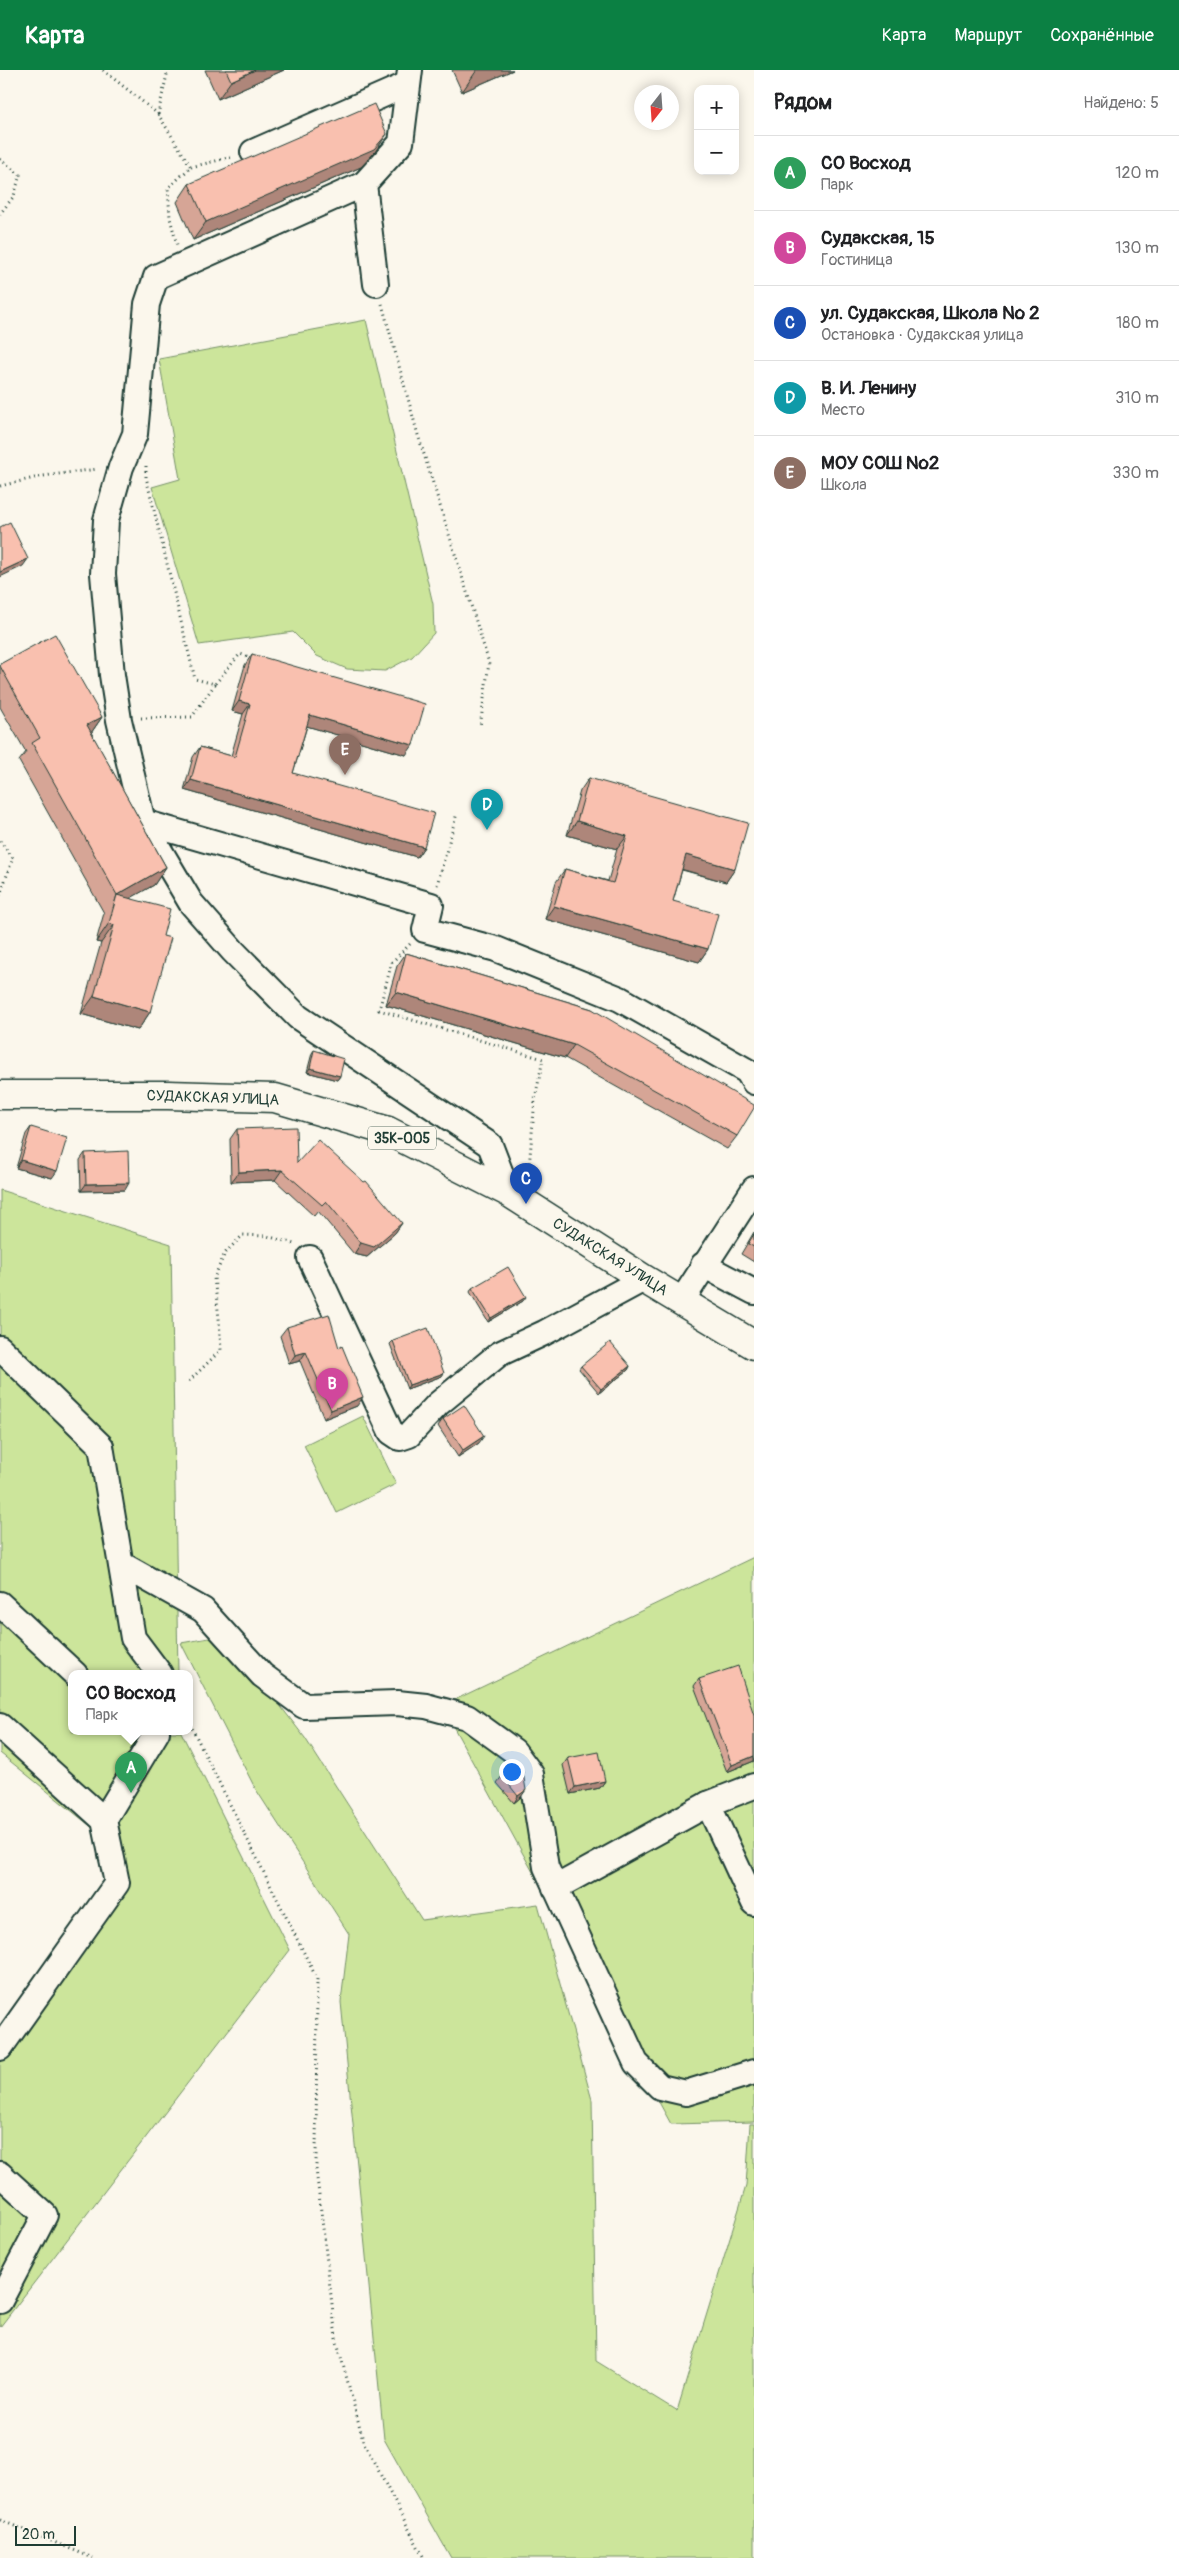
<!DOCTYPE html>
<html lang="ru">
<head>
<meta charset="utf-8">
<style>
	:root { --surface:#fff; --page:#f6f6f6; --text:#202124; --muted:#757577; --line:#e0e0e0; --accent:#0b8043 }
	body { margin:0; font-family:Pangolin,sans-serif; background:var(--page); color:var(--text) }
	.controls { position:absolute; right:15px; top:15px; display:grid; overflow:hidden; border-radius:10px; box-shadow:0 2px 12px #0003 }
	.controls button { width:45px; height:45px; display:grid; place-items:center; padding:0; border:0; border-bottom:1px solid var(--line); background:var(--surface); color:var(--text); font:25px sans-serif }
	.compass { position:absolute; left:634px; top:15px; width:45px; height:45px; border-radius:50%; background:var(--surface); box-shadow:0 2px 12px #0003; rotate:197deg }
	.scale { position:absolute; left:15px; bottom:12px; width:61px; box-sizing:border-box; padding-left:5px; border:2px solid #1f3d34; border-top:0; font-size:14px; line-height:18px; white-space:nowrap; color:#1f3d34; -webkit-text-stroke:4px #fbf7ec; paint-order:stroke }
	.you { position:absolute; left:511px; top:1701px; width:18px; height:18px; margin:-12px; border:4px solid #fff; border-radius:50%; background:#1a73e8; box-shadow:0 0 0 8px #1a73e833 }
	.badge { display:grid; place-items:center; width:32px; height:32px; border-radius:50%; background:var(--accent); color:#fff; font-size:16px; font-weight:700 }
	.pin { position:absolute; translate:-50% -41px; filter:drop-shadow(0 1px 2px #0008) }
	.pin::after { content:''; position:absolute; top:26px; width:18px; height:15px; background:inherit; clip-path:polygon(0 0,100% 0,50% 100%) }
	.popup { position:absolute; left:68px; top:1600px; width:125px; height:65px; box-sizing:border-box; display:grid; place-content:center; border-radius:10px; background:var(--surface); filter:drop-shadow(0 1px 4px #0005); font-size:16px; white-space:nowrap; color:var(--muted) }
	.popup b { font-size:19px; color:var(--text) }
	.popup::after { content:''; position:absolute; left:50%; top:100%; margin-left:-10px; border:10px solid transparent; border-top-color:var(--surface) }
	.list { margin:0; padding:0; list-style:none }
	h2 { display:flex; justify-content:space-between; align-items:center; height:65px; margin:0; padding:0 20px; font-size:21px }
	h2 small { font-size:16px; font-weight:400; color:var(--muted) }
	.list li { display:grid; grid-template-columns:32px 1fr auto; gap:15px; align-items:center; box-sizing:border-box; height:75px; padding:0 20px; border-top:1px solid var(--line) }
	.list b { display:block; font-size:19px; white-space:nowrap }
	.list p { margin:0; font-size:16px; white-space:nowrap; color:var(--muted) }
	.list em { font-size:16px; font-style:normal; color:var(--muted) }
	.map { position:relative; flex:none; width:754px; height:2488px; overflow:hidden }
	header { display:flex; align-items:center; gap:30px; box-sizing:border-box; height:70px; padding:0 25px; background:var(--accent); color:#fff }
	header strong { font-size:24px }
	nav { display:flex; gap:28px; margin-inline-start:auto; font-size:18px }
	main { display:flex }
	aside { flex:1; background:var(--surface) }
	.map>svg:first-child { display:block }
</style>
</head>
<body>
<header>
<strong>Карта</strong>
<nav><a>Карта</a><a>Маршрут</a><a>Сохранённые</a></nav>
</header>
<main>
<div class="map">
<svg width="754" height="2488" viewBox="0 0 754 2488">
	<rect width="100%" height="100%" fill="#fbf7ec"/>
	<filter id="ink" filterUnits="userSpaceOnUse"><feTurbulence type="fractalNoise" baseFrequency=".02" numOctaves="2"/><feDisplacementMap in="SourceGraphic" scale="10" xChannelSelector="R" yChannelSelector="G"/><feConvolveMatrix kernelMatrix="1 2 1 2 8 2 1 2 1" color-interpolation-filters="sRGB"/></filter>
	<g filter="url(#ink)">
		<!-- green -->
		<g fill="#cce59b" stroke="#769168">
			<path d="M 366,250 L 433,534 L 434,563 L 412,587 L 385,601 L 347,599 L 317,586 L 293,562 L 199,575 L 152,417 L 180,409 L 159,289 Z"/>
			<path d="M 0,1120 L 171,1174 L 178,1604 L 72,1604 L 72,1662 L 181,1662 L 290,1880 L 0,2257 L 0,1958 L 105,1817 L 99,1763 L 0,1683 Z"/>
			<path d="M 363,1346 L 396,1414 L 337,1443 L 304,1375 Z"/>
			<path d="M 754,1487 L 754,2052 L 671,2054 L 442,1636 Z"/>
			<path d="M 226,1565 L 305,1668 L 422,1850 L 538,1834 L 592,2030 L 596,2291 L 677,2341 L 746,2116 L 750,2054 L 754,2054 L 754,2488 L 451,2488 L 384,2369 L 341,1932 L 349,1864 L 255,1718 L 181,1573 Z"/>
		</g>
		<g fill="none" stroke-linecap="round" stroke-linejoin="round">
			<!-- minor casing -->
			<g stroke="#1f3d34" stroke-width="28">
				<g id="minor">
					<path d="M 253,82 L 408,14"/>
					<path d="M 364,114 L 156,207 L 147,234 L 135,364 L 121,397 L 106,450 L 103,504 L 112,605 L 119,650 L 143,752 L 191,833 L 233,881 L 298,947 L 490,1075 L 508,1122"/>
					<path d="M 376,214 L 364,114 L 401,73 L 410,0"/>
					<path d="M 143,752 L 431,835 L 425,860 L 496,879 L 620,929 L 747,1001 L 754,1012"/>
					<path d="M 310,1188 L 391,1362 L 400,1368 L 409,1365 L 438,1334 L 499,1284 L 544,1263 L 644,1209"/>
					<path d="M 703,1195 L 754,1222"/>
					<path d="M 681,1232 L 754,1119"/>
					<path d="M 0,1278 L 101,1376 L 133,1568 L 160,1604"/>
					<path d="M 121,1494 L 203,1540 L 262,1605 L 304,1636 L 397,1633 L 426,1636 L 467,1647 L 514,1681 L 531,1704 L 546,1797 L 636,1993 L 660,2017 L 686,2023 L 754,2002"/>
					<path d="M 0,1534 L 75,1604"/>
					<path d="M 0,1656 L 104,1750 L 117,1813 L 0,1978"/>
					<path d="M 708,1734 L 754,1833"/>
					<path d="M 104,1750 L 157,1662"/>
					<path d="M 555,1818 L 708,1734 L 754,1716"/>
					<path d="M 0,2104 L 45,2145 L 0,2231"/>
				</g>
			</g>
			<!-- major casing -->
			<g stroke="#1f3d34" stroke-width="31">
				<path id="major" d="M 0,1025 L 168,1025 L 275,1028 L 388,1061 L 508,1122 L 644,1209 L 754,1275"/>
			</g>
			<!-- path -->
			<g stroke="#1f3d34" stroke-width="3" stroke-dasharray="1 4" stroke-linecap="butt">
				<path d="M 103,0 L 158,44 L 168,0"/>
				<path d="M 158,44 L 191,97 L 168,118 L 170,148 L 177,175"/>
				<path d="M 0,89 L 20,105 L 14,126 L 0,144"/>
				<path d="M 191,97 L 232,87"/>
				<path d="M 382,234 L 418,365 L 489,593 L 480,657"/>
				<path d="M 146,396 L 146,407 L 195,609 L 215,614 L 240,584 L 253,588"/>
				<path d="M 0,416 L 43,406 L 98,399"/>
				<path d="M 141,648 L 192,647 L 215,614"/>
				<path d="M 0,771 L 13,788 L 0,825"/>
				<path d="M 437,815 L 457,743"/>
				<path d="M 410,874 L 392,892 L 379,940 L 543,989 L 535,1029 L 528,1109"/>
				<path d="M 189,1311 L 221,1280 L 219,1248 L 214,1208 L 225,1183 L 243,1165 L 267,1166 L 294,1174"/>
				<path d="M 190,1654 L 317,1909 L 316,2099 L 336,2268 L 364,2373 L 424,2488"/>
				<path d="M 0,2450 L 93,2488"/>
			</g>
			<!-- minor -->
			<use href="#minor" stroke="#fbf7ec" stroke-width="24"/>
			<!-- major -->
			<use href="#major" stroke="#fbf7ec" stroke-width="28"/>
		</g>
		<!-- wall -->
		<g fill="#d6a596" stroke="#1f3d34">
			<path d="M 205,0 L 284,0 L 218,29 Z"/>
			<path d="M 452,0 L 513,0 L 462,22 Z"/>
			<path d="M 375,82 L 361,97 L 193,170 L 177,132 L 189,114 Z"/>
			<path d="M 252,584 L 406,685 L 307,656 L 293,703 L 424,777 L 417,787 L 184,720 L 193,687 L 200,677 L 231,686 L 243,644 L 232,641 L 245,595 Z"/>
			<path d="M 0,594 L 102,647 L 91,663 L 166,797 L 154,815 L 130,828 L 163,866 L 150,942 L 138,960 L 81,944 L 101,873 L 96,872 L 104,843 L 19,691 L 26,682 L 0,637 Z"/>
			<path d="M 589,708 L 735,799 L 726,812 L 682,800 L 673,831 L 708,879 L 699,892 L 545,849 L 556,812 L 565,799 L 608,811 L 617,779 L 567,765 L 580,721 Z"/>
			<path d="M 406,883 L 592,939 L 737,1066 L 727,1079 L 565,988 L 386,935 L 397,896 Z"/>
			<path d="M 314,980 L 340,1006 L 337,1010 L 307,1002 L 312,983 Z"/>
			<path d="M 31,1057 L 52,1108 L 16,1098 L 26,1064 Z"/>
			<path d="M 237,1059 L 297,1093 L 402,1153 L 395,1163 L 367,1187 L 354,1184 L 318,1141 L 314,1146 L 275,1110 L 231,1112 L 230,1069 Z"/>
			<path d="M 85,1083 L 125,1120 L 81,1121 L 80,1090 Z"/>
			<path d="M 754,1162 L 754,1192 L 741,1184 Z"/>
			<path d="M 472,1218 L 523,1231 L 488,1252 L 470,1222 Z"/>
			<path d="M 287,1257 L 357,1336 L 324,1349 L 300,1291 L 289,1294 L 280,1266 Z"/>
			<path d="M 393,1271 L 442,1306 L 407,1319 L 390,1274 Z"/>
			<path d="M 581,1296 L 630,1296 L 628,1300 L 599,1323 L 579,1299 Z"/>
			<path d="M 443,1349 L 479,1373 L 458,1387 L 438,1356 Z"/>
			<path d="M 699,1609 L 754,1645 L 754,1691 L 727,1702 L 694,1616 Z"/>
			<path d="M 568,1688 L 605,1711 L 600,1718 L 570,1724 L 563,1695 Z"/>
			<path d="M 502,1706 L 521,1727 L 514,1733 L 497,1713 Z"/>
		</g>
		<!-- shaded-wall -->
		<g fill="#ae867a" stroke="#1f3d34">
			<path d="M 255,0 L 284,0 L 218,29 L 231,11 Z"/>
			<path d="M 477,0 L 513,0 L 462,22 Z"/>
			<path d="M 387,64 L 375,82 L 361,97 L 193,170 L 206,152 Z"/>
			<path d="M 28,489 L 23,496 L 0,507 L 0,502 Z"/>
			<path d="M 239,631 L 250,634 L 243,644 L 232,641 Z"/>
			<path d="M 310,645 L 413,675 L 406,685 L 303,655 Z"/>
			<path d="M 102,647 L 89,666 L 87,655 Z"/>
			<path d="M 191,710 L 424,777 L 417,787 L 184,720 Z"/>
			<path d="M 577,751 L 627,766 L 617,779 L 567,765 Z"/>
			<path d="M 686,785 L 735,799 L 726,812 L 677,798 Z"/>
			<path d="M 166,797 L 154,815 L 113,838 L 117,825 Z"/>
			<path d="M 554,836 L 708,879 L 699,892 L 545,849 Z"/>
			<path d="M 109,853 L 114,855 L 101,873 L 96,872 Z"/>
			<path d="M 396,922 L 574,975 L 565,988 L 386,935 Z"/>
			<path d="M 94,926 L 150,942 L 138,960 L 81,944 Z"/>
			<path d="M 310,998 L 340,1006 L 337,1010 L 307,1002 Z"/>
			<path d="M 21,1090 L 57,1101 L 52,1108 L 16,1098 Z"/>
			<path d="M 282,1100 L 275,1110 L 231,1112 L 239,1102 Z"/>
			<path d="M 129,1113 L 125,1120 L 81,1121 L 86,1114 Z"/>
			<path d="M 402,1153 L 395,1163 L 367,1187 L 354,1184 L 361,1173 Z"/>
			<path d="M 526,1227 L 523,1231 L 488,1252 L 491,1248 Z"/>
			<path d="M 306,1282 L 300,1291 L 289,1294 L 295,1285 Z"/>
			<path d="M 630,1296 L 628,1300 L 599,1323 L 601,1319 Z"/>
			<path d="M 444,1303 L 442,1306 L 407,1319 L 409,1315 Z"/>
			<path d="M 363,1327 L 357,1336 L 324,1349 L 331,1340 Z"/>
			<path d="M 484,1366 L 479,1373 L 458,1387 L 463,1380 Z"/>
			<path d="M 754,1686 L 754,1691 L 727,1702 L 732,1695 Z"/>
			<path d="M 605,1711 L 600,1718 L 570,1724 L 575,1717 Z"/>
			<path d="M 526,1720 L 521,1727 L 514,1733 L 518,1726 Z"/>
		</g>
		<!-- building -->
		<g fill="#f9c0af" stroke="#1f3d34">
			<path d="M 226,0 L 255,0 L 231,11 Z"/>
			<path d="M 374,34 L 387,64 L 374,79 L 206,152 L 189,114 Z"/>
			<path d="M 10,452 L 28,489 L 0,502 L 0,457 Z"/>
			<path d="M 55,564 L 102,647 L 87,655 L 166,797 L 117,825 L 32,673 L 40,668 L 0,596 L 0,594 Z"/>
			<path d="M 252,584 L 425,634 L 413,675 L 310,645 L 293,703 L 434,743 L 424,777 L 191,710 L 200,677 L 235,687 L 250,634 L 239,631 Z"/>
			<path d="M 589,708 L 748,753 L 735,799 L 686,785 L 673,831 L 718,844 L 708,879 L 554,836 L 565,799 L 613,813 L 627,766 L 577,751 Z"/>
			<path d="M 117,825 L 170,839 L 163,866 L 171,868 L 150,942 L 94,926 L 114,855 L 109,853 Z"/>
			<path d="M 406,883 L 592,939 L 754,1035 L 754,1038 L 737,1066 L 574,975 L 396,922 Z"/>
			<path d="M 314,980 L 344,989 L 340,1006 L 310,998 Z"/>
			<path d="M 31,1057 L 67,1068 L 57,1101 L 21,1090 Z"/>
			<path d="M 296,1057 L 297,1093 L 318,1070 L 364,1112 L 366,1111 L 402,1153 L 374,1177 L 361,1173 L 326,1131 L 322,1135 L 282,1100 L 239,1102 L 237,1059 Z"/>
			<path d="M 128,1081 L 129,1113 L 86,1114 L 85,1083 Z"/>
			<path d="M 754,1164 L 754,1177 L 748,1174 Z"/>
			<path d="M 508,1197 L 526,1227 L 491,1248 L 472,1218 Z"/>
			<path d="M 329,1244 L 339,1278 L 342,1276 L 363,1327 L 331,1340 L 306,1282 L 295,1285 L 287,1257 Z"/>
			<path d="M 428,1258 L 444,1303 L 409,1315 L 393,1271 Z"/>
			<path d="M 610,1272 L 630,1296 L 601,1319 L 581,1296 Z"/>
			<path d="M 464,1335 L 484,1366 L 463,1380 L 443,1349 Z"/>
			<path d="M 738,1596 L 754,1645 L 754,1686 L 732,1695 L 699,1609 Z"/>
			<path d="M 599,1682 L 605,1711 L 575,1717 L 568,1688 Z"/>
			<path d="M 516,1693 L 523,1702 L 526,1720 L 518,1726 L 502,1706 Z"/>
		</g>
	</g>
	<g text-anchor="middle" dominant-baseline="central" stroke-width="4.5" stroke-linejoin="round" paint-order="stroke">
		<!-- shield labels -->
		<rect fill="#fbf7ec" stroke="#61756b" stroke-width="1" x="368" y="1056.5" width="68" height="23" rx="4"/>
		<g font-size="14" font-weight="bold" fill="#1f3d34">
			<text x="402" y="1068">35К-005</text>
		</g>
		<!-- street labels -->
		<g font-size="15" fill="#1f3d34" stroke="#fbf7ec">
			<text transform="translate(213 1028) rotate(2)">СУДАКСКАЯ УЛИЦА</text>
			<text transform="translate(610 1187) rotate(32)">СУДАКСКАЯ УЛИЦА</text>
		</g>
	</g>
</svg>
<div class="controls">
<button>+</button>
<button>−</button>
</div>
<svg class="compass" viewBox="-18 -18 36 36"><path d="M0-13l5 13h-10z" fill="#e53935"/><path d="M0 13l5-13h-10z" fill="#757577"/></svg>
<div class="scale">20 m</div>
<div class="you"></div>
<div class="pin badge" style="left:131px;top:1723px;background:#2e9e5b">A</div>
<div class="popup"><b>СО Восход</b>Парк</div>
<div class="pin badge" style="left:332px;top:1339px;background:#d1479c">B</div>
<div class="pin badge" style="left:526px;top:1134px;background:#1a4fb4">C</div>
<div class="pin badge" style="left:487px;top:760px;background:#0f9aa8">D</div>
<div class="pin badge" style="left:345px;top:705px;background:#8d6e63">E</div>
</div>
<aside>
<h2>Рядом<small>Найдено: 5</small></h2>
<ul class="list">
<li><span class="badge" style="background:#2e9e5b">A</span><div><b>СО Восход</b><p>Парк</p></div><em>120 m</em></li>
<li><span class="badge" style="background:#d1479c">B</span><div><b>Судакская, 15</b><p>Гостиница</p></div><em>130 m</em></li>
<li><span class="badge" style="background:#1a4fb4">C</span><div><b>ул. Судакская, Школа № 2</b><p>Остановка · Судакская улица</p></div><em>180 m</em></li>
<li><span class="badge" style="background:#0f9aa8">D</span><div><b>В. И. Ленину</b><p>Место</p></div><em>310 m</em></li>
<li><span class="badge" style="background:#8d6e63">E</span><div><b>МОУ СОШ №2</b><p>Школа</p></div><em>330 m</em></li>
</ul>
</aside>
</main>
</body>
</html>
